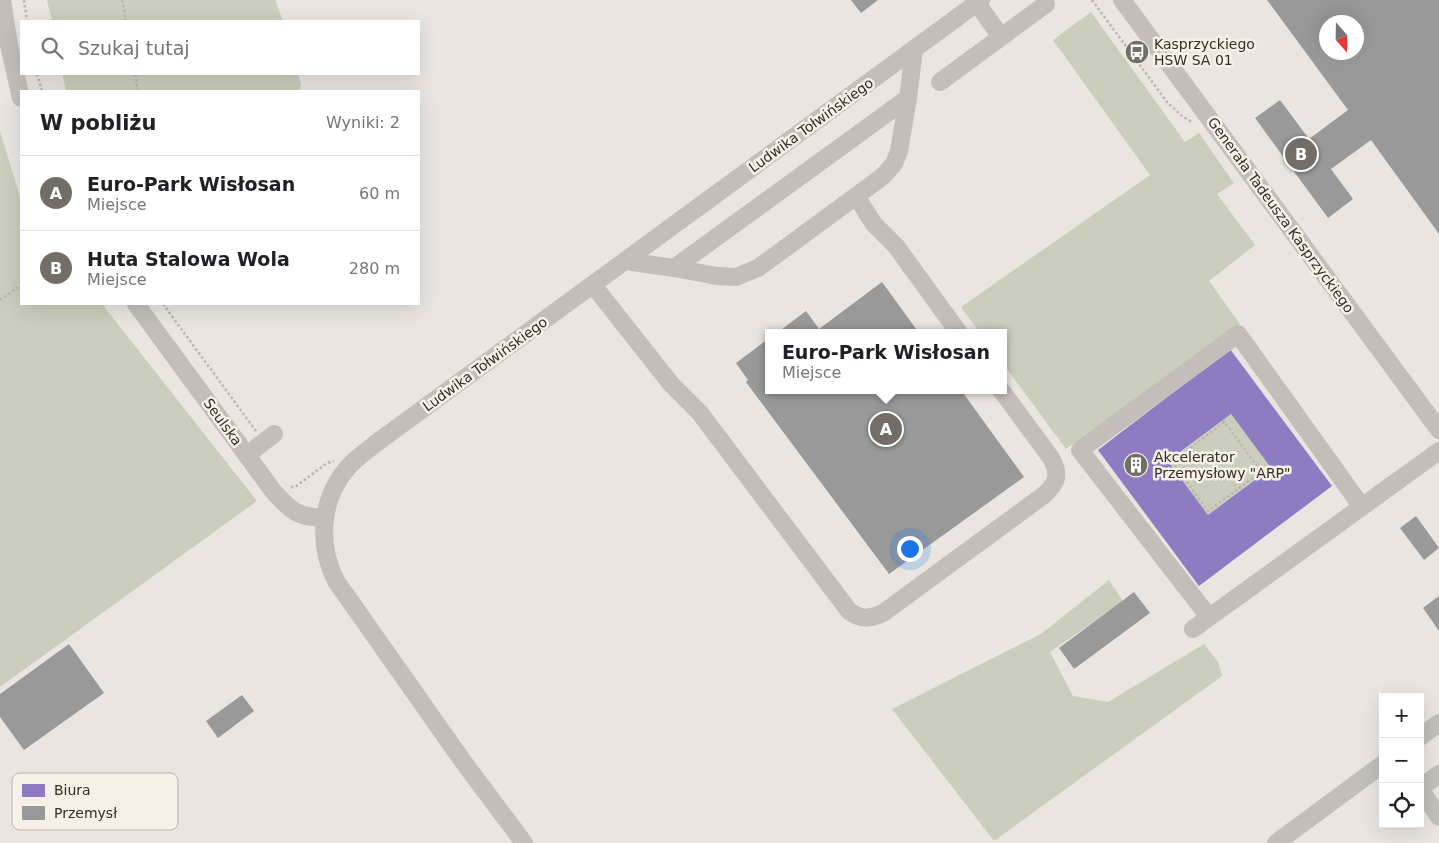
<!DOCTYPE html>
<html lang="pl">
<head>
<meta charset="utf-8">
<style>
	:root { --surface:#fff; --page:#f2f2f2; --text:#202124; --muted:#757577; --line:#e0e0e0; --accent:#736d68 }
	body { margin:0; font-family:"DejaVu Sans",sans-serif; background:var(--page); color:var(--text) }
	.controls { position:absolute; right:15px; bottom:15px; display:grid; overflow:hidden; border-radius:0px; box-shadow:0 5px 20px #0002 }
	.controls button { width:45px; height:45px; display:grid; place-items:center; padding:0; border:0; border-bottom:1px solid var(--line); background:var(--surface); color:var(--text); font:25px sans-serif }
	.compass { position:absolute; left:1319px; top:15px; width:45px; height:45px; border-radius:50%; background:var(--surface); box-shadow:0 5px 20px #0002; rotate:160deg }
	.you { position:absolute; left:909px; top:548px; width:18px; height:18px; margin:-12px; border:4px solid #fff; border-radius:50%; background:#1a73e8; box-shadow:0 0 0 8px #1a73e833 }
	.badge { display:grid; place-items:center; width:32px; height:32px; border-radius:50%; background:var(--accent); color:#fff; font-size:16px; font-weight:700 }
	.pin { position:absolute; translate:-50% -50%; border:2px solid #fff; box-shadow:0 1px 5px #0006 }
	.popup { position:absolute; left:765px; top:329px; width:242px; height:65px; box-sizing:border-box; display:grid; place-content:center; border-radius:0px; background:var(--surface); filter:drop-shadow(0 1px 4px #0005); font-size:16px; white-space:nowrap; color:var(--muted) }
	.popup b { font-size:19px; color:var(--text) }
	.popup::after { content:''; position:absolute; left:50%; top:100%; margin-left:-10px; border:10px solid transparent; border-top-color:var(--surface) }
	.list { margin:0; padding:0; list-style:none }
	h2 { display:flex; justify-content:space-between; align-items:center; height:65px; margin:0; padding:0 20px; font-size:21px }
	h2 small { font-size:16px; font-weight:400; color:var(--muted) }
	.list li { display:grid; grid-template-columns:32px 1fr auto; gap:15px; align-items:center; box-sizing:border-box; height:75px; padding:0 20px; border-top:1px solid var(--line) }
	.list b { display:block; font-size:19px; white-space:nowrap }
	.list p { margin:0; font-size:16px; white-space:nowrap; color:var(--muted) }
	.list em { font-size:16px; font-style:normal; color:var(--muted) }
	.icon { flex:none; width:28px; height:28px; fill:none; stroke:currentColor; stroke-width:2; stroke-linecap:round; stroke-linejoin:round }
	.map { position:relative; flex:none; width:1439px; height:843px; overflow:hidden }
	.search { position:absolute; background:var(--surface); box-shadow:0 5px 20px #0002; left:20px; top:20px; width:400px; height:55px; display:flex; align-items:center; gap:12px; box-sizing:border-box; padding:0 18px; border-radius:0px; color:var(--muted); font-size:19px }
	.panel { position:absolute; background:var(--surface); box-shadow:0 5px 20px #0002; left:20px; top:90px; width:400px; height:215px; border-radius:0px }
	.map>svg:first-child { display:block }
</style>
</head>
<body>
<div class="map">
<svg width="1439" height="843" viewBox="0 0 1439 843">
	<rect width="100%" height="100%" fill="#eae5e0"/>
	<!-- green -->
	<g fill="#cbcebc">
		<path d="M 47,0 L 275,0 L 283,21 L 52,21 Z"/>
		<path d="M 1091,12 L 1185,142 L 1199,133 L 1234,183 L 1217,194 L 1255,245 L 1209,281 L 1240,324 L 1066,449 L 1004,365 L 1004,333 L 980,333 L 961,307 L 1150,175 L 1053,40 Z"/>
		<path d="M 62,74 L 298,74 L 301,84 L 300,91 L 66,91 Z"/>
		<path d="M 0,131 L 21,200 L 21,304 L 102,304 L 257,501 L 0,687 Z"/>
		<path d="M 1231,414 L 1271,468 L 1208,515 L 1168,462 Z"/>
		<path d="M 1109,580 L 1123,601 L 1050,652 L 1073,696 L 1108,702 L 1204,644 L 1218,662 L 1222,676 L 994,841 L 892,709 L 1041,634 Z"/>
	</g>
	<!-- offices -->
	<path fill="#8e7cc3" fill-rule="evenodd" d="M 1230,349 L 1332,486 L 1199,586 L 1098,450 ZM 1231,414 L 1271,468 L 1208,515 L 1168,461 Z"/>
	<!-- industry -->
	<g fill="#999" fill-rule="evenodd">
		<path d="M 851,0 L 878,0 L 861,13 Z"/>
		<path d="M 1267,0 L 1439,0 L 1439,234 L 1371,140 L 1331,169 L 1353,199 L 1328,218 L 1255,118 L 1280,100 L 1309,139 L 1348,110 ZM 1326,22 L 1356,22 L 1356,52 L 1326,52 Z"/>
		<path d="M 882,282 L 919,333 L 777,333 L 806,311 L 819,329 Z"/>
		<path d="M 768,339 L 768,390 L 961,390 L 1024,477 L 889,574 L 746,382 L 748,380 L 736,363 Z"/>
		<path d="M 1416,516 L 1439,548 L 1424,560 L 1400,528 Z"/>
		<path d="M 1134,592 L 1150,613 L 1074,669 L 1059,648 Z"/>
		<path d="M 1439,596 L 1439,631 L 1423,608 Z"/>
		<path d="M 69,644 L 104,693 L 24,750 L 0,717 L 0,694 Z"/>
		<path d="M 242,695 L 254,711 L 218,738 L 206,721 Z"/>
		<path d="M 112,781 L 124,797 L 95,819 L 83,803 Z"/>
	</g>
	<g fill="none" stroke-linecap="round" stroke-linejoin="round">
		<!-- path -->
		<g stroke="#bcb6b2" stroke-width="2.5" stroke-dasharray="2.5 2.5" stroke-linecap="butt">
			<path d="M 24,0 L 27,21"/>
			<path d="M 122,0 L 126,21"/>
			<path d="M 1092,0 L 1167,102 L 1182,116 L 1192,122"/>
			<path d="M 37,74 L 42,91"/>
			<path d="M 135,74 L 138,91"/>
			<path d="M 0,300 L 21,285"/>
			<path d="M 163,304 L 256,431"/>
			<path d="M 1223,420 L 1263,474"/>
			<path d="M 1224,422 L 1172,462 L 1208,511 L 1261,472"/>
			<path d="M 291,487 L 295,487 L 327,463 L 334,461"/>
		</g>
		<!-- minor -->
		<g stroke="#c3beb9" stroke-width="18">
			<path d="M 2,0 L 9,45 L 21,98"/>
			<path d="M 1122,0 L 1439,430"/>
			<path d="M 977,3 L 1001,37"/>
			<path d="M 940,82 L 1046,4"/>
			<path d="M 856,196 L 874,224 L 896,246 L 959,333"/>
			<path d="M 626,261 L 674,268 L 908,98 L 914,50"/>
			<path d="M 674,268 L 717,276 L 736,277 L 758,268 L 882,177 L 894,164 L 899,151 L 908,98"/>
			<path d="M 593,285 L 671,384 L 700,413 L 849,611 C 861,620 870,619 883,613 L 1044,495 C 1058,482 1060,475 1051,458 L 1001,390"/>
			<path d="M 136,304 L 273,491 C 291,511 297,517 324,518"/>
			<path d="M 247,455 L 274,434"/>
			<path d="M 1209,617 L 1080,450 L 1238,334 L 1362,507"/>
			<path d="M 1193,629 L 1439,451"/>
			<path d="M 1420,737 L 1439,723"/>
			<path d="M 1420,788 L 1439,774"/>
			<path d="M 1420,789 L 1439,817"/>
			<path d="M 524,843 L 462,760 L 336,581 C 316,541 321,493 354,461 C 361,455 368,450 375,444 L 981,0"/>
			<path d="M 1276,843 L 1383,764"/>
		</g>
	</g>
	<!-- icons -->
	<defs>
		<g id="bus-disc" transform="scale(1.25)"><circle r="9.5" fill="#736d68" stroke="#f6f0e7"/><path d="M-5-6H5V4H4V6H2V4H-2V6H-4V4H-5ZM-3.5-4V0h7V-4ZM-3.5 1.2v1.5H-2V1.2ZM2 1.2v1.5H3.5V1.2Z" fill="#fff"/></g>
		<g id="building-disc" transform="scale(1.25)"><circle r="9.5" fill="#736d68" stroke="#f6f0e7"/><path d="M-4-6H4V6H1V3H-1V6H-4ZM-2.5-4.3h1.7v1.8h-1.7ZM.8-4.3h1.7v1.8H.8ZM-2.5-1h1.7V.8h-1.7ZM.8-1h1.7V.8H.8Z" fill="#fff"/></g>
	</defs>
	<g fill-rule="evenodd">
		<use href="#bus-disc" x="1137" y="52"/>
		<use href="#building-disc" x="1136" y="465"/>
	</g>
	<g text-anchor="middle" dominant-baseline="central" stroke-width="5" stroke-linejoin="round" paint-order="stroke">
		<!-- poi labels -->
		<g font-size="14" fill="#332c28" stroke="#f6f0e7" text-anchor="start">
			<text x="1154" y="44">Kasprzyckiego<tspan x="1154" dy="16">HSW SA 01</tspan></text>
			<text x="1154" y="457">Akcelerator<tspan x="1154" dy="16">Przemysłowy "ARP"</tspan></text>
		</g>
		<!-- street labels -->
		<g font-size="14" fill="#332c28" stroke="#f6f0e7">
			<text transform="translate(811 125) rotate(-36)">Ludwika Tołwińskiego</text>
			<text transform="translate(1281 215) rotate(54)">Generała Tadeusza Kasprzyckiego</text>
			<text transform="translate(485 364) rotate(-36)">Ludwika Tołwińskiego</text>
			<text transform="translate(223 422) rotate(54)">Seulska</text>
		</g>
	</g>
	<!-- legend -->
	<rect x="12" y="773" width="166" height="57" rx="8" fill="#f6f0e7" stroke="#bcb5ae" stroke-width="1"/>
	<rect x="22" y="784" width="23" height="13" fill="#8e7cc3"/>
	<rect x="22" y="806" width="23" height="14" fill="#999"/>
	<g font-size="14" fill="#332c28">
		<text x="54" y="795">Biura</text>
		<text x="54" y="818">Przemysł</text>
	</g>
</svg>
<div class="controls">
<button>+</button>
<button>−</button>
<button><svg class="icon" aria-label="locate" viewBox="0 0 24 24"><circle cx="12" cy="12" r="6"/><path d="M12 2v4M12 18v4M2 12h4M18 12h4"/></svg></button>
</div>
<svg class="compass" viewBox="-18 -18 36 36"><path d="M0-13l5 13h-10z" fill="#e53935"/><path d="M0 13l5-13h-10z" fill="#757577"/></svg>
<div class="you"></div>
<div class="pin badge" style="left:886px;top:429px">A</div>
<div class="popup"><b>Euro-Park Wisłosan</b>Miejsce</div>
<div class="pin badge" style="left:1301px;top:154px">B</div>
<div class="search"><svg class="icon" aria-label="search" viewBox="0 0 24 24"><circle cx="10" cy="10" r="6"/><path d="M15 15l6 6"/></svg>Szukaj tutaj</div>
<section class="panel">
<h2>W pobliżu<small>Wyniki: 2</small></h2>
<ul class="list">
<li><span class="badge">A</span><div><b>Euro-Park Wisłosan</b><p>Miejsce</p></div><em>60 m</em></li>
<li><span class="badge">B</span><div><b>Huta Stalowa Wola</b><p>Miejsce</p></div><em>280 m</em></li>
</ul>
</section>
</div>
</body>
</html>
